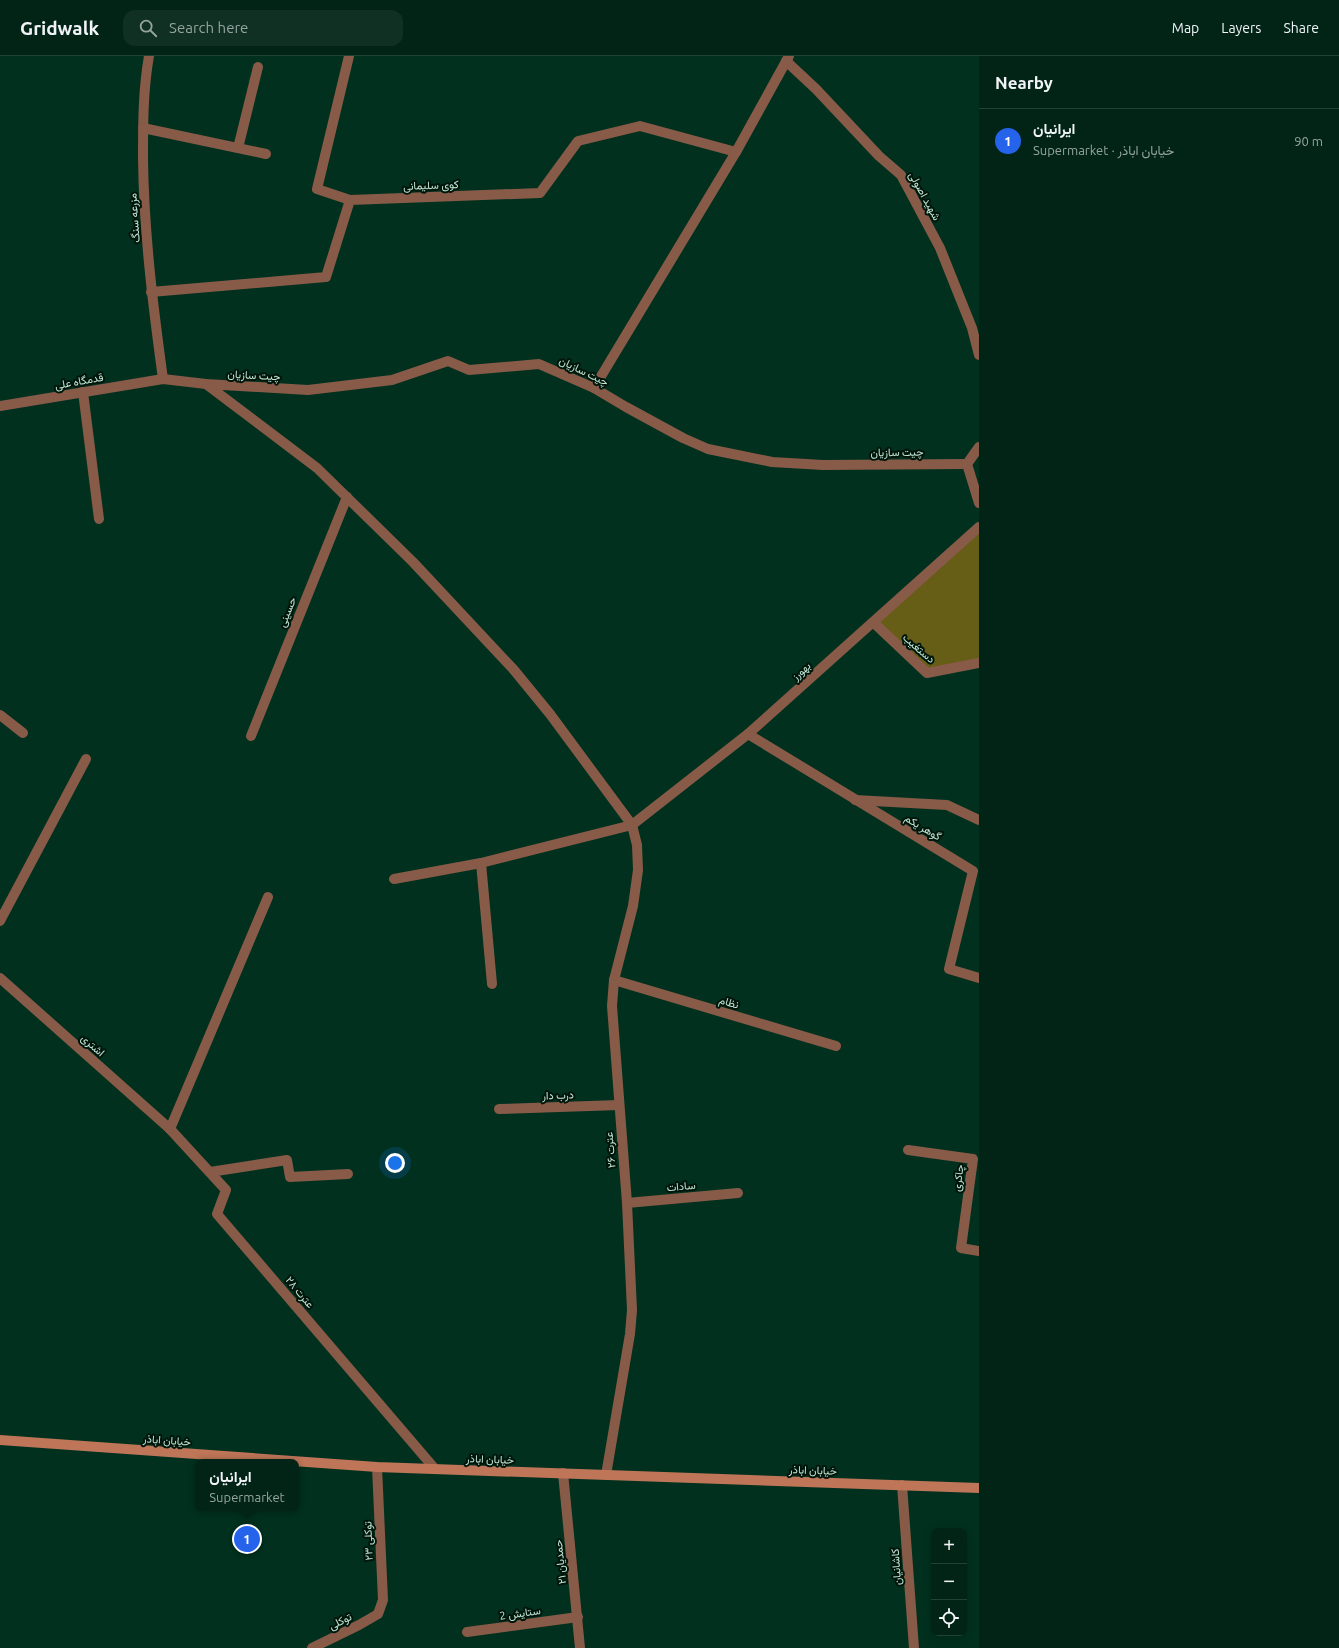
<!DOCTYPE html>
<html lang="en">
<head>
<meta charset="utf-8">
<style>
	:root { --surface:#012416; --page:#0f3023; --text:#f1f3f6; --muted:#96a4a1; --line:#234135; --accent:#2563eb }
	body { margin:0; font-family:Ubuntu,Vazirmatn,sans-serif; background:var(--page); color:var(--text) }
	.controls { position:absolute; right:12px; bottom:12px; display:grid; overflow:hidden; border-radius:8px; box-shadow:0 2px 10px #0003 }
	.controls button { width:36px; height:36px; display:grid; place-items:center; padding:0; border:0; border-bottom:1px solid var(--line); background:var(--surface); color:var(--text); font:20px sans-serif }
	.you { position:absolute; left:395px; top:1107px; width:14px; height:14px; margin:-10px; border:3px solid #fff; border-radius:50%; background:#1a73e8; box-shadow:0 0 0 6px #1a73e833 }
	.badge { display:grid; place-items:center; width:26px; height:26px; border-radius:50%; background:var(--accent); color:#fff; font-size:13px; font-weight:700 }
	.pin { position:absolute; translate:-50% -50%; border:2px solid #fff; box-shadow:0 1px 4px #0006 }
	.popup { position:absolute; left:195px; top:1403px; width:104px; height:52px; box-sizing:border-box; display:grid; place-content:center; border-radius:8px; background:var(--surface); filter:drop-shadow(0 1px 3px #0005); font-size:13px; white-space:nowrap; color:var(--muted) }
	.popup b { font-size:15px; color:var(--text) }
	.popup::after { content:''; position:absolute; left:50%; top:100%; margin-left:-8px; border:8px solid transparent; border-top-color:var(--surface) }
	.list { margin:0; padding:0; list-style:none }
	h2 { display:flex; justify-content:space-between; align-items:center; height:52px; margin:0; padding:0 16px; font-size:17px }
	h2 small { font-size:13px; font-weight:400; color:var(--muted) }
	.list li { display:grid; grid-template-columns:26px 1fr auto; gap:12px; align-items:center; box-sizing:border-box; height:64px; padding:0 16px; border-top:1px solid var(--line) }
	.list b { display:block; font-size:15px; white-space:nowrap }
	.list p { margin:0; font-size:13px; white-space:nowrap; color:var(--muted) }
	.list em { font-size:13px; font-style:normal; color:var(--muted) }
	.icon { flex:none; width:22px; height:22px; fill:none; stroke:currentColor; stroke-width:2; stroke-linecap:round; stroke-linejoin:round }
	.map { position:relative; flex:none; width:979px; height:1592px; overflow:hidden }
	header { display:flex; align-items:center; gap:24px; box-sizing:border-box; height:56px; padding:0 20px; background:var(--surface); border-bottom:1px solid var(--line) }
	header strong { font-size:19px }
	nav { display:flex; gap:22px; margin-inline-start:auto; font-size:14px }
	.search { width:280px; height:36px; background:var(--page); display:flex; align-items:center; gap:10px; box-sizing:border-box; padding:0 14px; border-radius:12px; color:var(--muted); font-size:15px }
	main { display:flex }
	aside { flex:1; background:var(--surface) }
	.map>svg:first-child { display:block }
</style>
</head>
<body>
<header>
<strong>Gridwalk</strong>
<div class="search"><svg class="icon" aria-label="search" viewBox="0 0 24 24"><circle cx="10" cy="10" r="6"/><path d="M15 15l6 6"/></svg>Search here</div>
<nav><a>Map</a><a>Layers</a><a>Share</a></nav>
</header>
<main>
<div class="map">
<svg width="979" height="1592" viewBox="0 0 979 1592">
	<rect width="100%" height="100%" fill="#01301e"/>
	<!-- forest -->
	<path fill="#665d17" d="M 979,471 L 979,607 L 927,617 L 874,567 Z"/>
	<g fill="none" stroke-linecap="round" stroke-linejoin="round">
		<!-- service -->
		<g stroke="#885a48" stroke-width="10">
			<path d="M 143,72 L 266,98"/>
			<path d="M 238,92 L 258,11"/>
			<path d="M 855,744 L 947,749 L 979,764"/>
		</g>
		<!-- minor -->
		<g stroke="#885a48" stroke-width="10">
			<path d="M 149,0 C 143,34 143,68 143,103 C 144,177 153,250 163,323"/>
			<path d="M 349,0 L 317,133 L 350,144"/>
			<path d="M 786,5 L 816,33 L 879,100 L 901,119 L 940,192 L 972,272 L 979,299"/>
			<path d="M 151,236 L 326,221 L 350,144 L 540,137 L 578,85 L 640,70 L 736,96"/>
			<path d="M 206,328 L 317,412 L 413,506 L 514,614 L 550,658 L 632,769 L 637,789 L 638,814 L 633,850 L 614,924 L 612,950 L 627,1147 L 632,1254 L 630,1278 L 606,1419"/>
			<path d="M 594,332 L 736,96 L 789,0"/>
			<path d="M 83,336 L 99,463"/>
			<path d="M 0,350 L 163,323 L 206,328 L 308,334 L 392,324 L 448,305 L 469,314 L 539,308 L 594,332 L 626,351 L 683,382 L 708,393 L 772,406 L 823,409 L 967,408"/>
			<path d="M 967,408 L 979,447"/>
			<path d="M 967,408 L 979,391"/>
			<path d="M 874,567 L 927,617 L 979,607"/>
			<path d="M 0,659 L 23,677"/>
			<path d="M 748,678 L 973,815 L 949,913 L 979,922"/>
			<path d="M 251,680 L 347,441"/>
			<path d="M 481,807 L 492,928"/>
			<path d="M 394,823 L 481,807 L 632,769 L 748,678 L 979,471"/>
			<path d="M 0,865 L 86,703"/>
			<path d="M 0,922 L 170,1073 L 226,1134 L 217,1158 L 435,1413"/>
			<path d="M 614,924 L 836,990"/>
			<path d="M 499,1053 L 619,1049"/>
			<path d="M 170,1073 L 268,841"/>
			<path d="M 908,1094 L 973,1103 L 961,1192 L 979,1195"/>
			<path d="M 210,1116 L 287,1104 L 290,1121 L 348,1118"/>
			<path d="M 627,1147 L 738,1137"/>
			<path d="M 563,1417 L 580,1592"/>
			<path d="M 902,1429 L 914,1592"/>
			<path d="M 467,1576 L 578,1561"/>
			<path d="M 312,1592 L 359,1569 L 378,1558 L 383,1544 L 377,1411"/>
		</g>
		<!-- secondary -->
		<path stroke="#be7558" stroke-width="10" d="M 0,1384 L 377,1411 L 979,1432"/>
	</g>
	<g text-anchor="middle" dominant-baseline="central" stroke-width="4" stroke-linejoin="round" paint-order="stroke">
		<!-- street labels -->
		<g font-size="11" fill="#c1e7d3" stroke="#00150b">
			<text transform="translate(431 129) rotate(-2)">کوی سلیمانی</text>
			<text transform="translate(925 140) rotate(61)">شهید اصولی</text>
			<text transform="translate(134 162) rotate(-94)">مزرعه سنگ</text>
			<text transform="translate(584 315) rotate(26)">چیت سازیان</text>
			<text transform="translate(254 319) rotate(3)">چیت سازیان</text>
			<text transform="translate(79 325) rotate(-10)">قدمگاه علی</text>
			<text transform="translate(897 396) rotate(-1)">چیت سازیان</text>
			<text transform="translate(287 556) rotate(-68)">حسینی</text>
			<text transform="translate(919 592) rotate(41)">دستغیب</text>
			<text transform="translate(801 615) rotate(-42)">بهورز</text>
			<text transform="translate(923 771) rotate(31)">گوهر یکم</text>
			<text transform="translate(729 946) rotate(17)">نظام</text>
			<text transform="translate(93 989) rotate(42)">اشتری</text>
			<text transform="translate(558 1039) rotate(-2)">درب دار</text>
			<text transform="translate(610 1094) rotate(-95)">عترت ۲۶</text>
			<text transform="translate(958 1122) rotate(-83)">چاکری</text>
			<text transform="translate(681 1130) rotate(-5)">سادات</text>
			<text transform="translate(300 1236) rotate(50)">عترت ۲۸</text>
			<text transform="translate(167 1384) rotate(4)">خیابان اباذر</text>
			<text transform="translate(490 1403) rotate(2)">خیابان اباذر</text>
			<text transform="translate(813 1414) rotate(2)">خیابان اباذر</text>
			<text transform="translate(368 1485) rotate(-92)">توکلی ۲۳</text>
			<text transform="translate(560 1506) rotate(-96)">حمدیان ۲۱</text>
			<text transform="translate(896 1511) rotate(-94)">کاشانیان</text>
			<text transform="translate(520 1557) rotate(-8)">ستایش 2</text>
			<text transform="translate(340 1565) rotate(-27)">توکلی</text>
		</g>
	</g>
</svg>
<div class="controls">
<button>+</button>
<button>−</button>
<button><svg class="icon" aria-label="locate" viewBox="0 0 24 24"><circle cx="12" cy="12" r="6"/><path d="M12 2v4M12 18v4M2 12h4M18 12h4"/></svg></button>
</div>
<div class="you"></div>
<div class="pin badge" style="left:247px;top:1483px">1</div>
<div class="popup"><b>ایرانیان</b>Supermarket</div>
</div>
<aside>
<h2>Nearby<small></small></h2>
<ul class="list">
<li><span class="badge">1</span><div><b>ایرانیان</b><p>Supermarket · خیابان اباذر</p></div><em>90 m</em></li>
</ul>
</aside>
</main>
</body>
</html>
